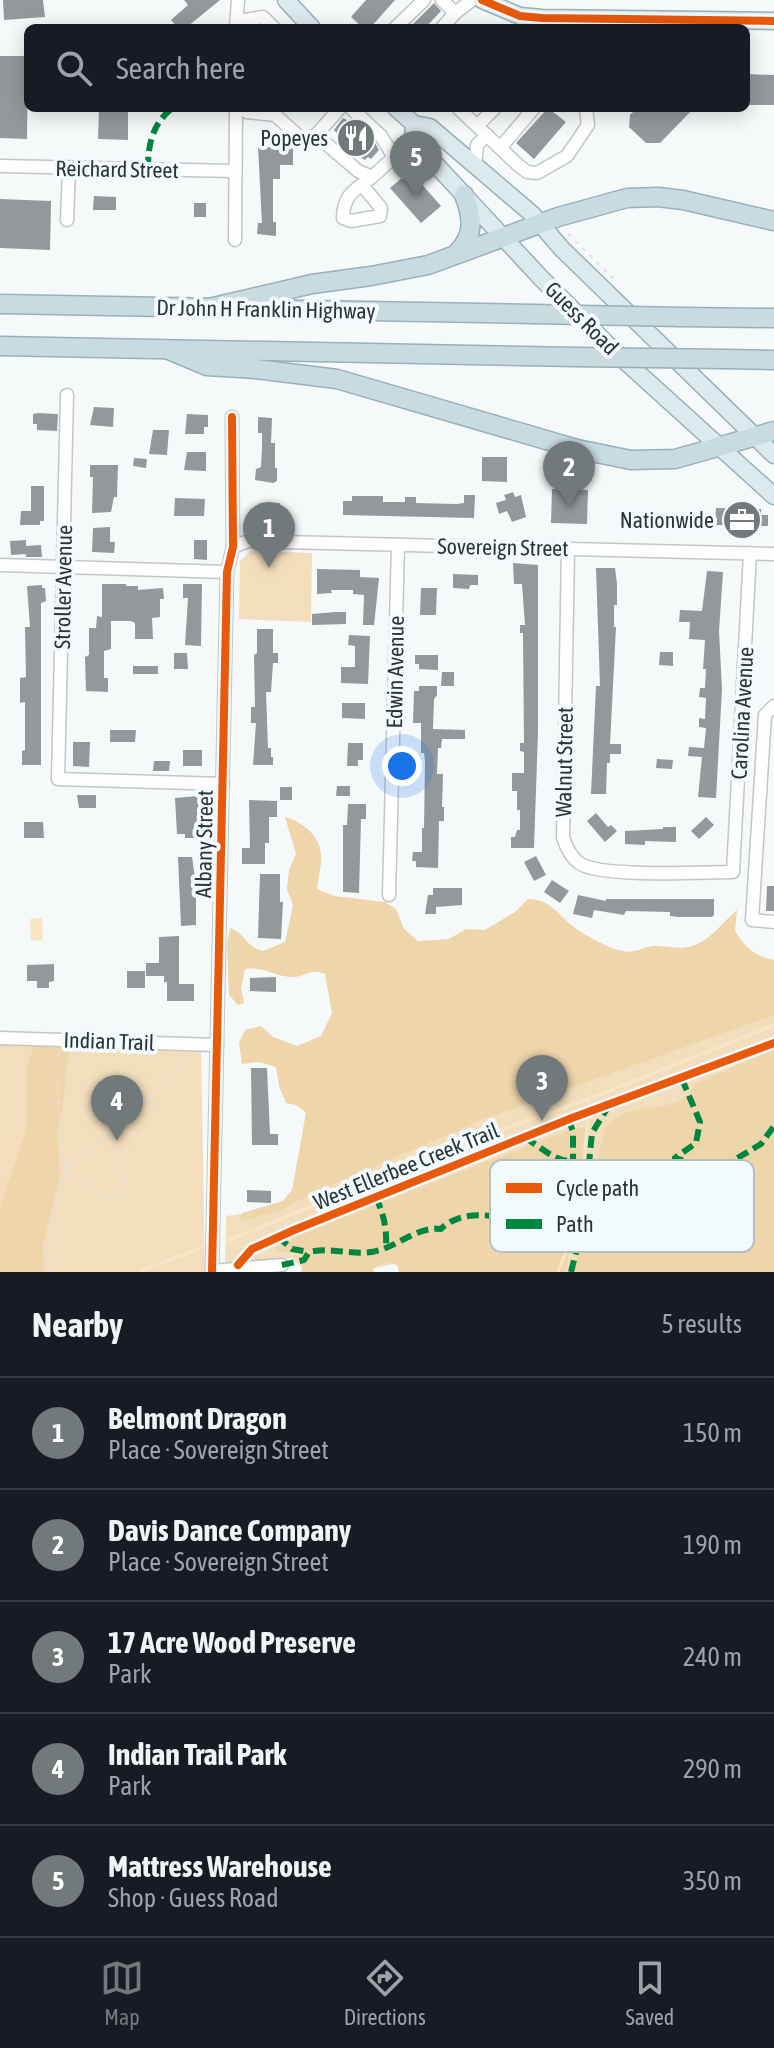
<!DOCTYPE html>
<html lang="en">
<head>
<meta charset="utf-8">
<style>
	:root { --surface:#171b24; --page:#242831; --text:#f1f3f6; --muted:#9ea1a6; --line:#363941; --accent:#72797b }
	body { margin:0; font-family:"Asap Condensed",sans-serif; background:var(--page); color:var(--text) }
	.you { position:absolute; left:402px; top:766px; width:28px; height:28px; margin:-20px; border:6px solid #fff; border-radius:50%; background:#1a73e8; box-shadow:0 0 0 12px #1a73e833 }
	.badge { display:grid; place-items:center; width:52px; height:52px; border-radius:50%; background:var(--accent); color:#fff; font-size:26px; font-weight:700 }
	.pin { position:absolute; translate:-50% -66px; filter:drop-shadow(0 2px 4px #0008) }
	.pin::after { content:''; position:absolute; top:42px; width:28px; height:24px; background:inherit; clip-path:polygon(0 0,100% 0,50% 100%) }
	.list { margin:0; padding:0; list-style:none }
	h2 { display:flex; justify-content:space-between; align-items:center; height:104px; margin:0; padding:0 32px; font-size:34px }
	h2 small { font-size:26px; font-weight:400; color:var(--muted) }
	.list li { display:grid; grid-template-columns:52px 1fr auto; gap:24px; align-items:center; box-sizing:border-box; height:112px; padding:0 32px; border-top:2px solid var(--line) }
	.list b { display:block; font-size:30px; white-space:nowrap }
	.list p { margin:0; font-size:26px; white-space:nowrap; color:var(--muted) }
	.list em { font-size:26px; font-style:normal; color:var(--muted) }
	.icon { flex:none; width:44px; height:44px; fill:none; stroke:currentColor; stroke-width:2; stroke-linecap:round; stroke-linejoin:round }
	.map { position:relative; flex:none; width:774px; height:1272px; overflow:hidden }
	.search { position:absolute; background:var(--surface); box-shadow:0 4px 20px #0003; left:24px; right:24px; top:24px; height:88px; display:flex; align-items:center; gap:20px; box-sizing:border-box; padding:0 28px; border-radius:12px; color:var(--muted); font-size:30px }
	.sheet { height:664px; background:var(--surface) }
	nav { display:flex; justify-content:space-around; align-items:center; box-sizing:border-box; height:112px; border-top:2px solid var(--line); background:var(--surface); font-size:22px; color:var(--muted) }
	nav a { display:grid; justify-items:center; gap:4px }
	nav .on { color:var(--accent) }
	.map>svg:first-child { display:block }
</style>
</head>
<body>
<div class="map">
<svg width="774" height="1272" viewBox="0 0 774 1272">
	<rect width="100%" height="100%" fill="#f5f9fa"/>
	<!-- green -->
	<g fill="#f2debc">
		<path d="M 251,551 L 312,553 L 311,622 L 239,619 L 240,561 Z"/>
		<path d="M 774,1004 L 774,1272 L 419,1272 L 416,1259 L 357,1272 L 306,1272 L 292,1258 L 225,1266 L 226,1216 L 279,1209 L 307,1194 L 312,1047 Z"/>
		<path d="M 0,1044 L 201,1048 L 205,1272 L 0,1272 Z"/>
	</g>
	<!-- forest -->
	<g fill="#eed5aa">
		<path d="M 285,817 C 302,821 320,836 321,854 C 322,865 318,878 317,889 L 334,896 L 385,902 L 396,909 L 404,929 L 418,941 L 449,939 L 466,929 L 485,930 L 515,912 L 528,899 C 551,898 561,919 578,930 C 592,939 619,955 635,951 C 644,949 649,945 659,946 C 672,947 682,950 695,945 C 711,939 724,921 737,910 L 735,931 C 746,948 754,956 774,960 L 774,1015 L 481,1120 L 325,1188 L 278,1211 L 240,1222 L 242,1213 L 283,1201 L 292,1190 L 306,1113 L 296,1105 L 286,1103 L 279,1086 L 276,1067 L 259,1062 L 242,1064 L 239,1042 L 245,1030 L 261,1026 L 273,1037 L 297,1046 L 321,1036 L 332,1013 L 325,974 C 308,968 307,977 292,977 C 275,977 263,966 245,969 L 241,988 L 244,1003 L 238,1005 L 229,995 L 227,944 L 230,928 C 247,934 244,946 263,951 L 285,942 L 293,905 L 287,889 L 289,870 L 296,854 Z"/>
		<path d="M 73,1043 L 66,1066 L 63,1105 L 57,1132 L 60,1174 L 42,1248 L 45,1272 L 0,1272 L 0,1207 L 26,1131 L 27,1067 L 35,1044 Z"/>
		<path d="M 774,1049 L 774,1272 L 574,1272 L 605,1127 C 610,1123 615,1118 621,1115 C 647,1103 680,1114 695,1084 Z"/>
		<path d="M 585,1128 L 587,1137 L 578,1218 L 565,1272 L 399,1272 L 397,1265 L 387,1262 L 373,1267 L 374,1272 L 301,1272 L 305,1258 L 298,1252 L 279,1252 L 274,1248 L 290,1237 L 570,1130 Z"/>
	</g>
	<!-- water -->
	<path fill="#f8e5c6" d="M 42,918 L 43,940 L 31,941 L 30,919 Z"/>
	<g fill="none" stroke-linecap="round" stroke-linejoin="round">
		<!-- stream -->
		<g stroke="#f8e5c6" stroke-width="3">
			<path d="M 227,1241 L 487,1135 L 589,1099 L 774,1025"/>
			<path d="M 139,1272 L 203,1247"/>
			<path d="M 558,1272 L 579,1219 L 589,1101"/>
		</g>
	</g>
	<!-- building -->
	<g fill="#93989a">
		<path d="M 3,0 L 43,0 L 45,17 L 4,20 Z"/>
		<path d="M 184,0 L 220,0 L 187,27 L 184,24 L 178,28 L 171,20 L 188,5 Z"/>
		<path d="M 366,0 L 395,0 L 370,28 L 363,28 L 351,17 Z"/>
		<path d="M 434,3 L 441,11 L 425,28 L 409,28 Z"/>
		<path d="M 0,56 L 28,56 L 27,139 L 0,138 Z"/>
		<path d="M 746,74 L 774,75 L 774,105 L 746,105 Z"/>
		<path d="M 99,108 L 128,108 L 128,140 L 98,139 Z"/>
		<path d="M 548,108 L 566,122 L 534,159 L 516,143 Z"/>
		<path d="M 637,108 L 694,108 L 660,143 L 646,143 L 629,127 L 630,115 Z"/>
		<path d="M 343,118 L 358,126 L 375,143 L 379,150 L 371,159 L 368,157 L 365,160 L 351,150 L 334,130 Z"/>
		<path d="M 258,147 L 293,147 L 293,165 L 280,165 L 280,179 L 273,179 L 273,222 L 276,222 L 276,236 L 257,234 L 258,223 L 262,223 Z"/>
		<path d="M 410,171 L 441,206 L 421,223 L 390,188 Z"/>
		<path d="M 94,196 L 116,197 L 116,210 L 93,210 Z"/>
		<path d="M 0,199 L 51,201 L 50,250 L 0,248 Z"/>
		<rect x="194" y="203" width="12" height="14"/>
		<path d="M 94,407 L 114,408 L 113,427 L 90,425 Z"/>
		<path d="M 38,413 L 58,414 L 57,431 L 37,430 L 37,424 L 33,424 L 33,414 Z"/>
		<path d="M 187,414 L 208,415 L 208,427 L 204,427 L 204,434 L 185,434 Z"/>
		<path d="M 258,417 L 272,418 L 271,443 L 275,443 L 275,468 L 277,468 L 277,481 L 273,483 L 255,480 L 256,469 L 261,467 L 262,448 L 262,433 L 258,433 Z"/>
		<path d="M 153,430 L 169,430 L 167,455 L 149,454 Z"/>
		<path d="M 187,452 L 206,452 L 206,471 L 184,470 Z"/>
		<path d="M 482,457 L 507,457 L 507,482 L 482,481 Z"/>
		<path d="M 134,458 L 147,459 L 146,468 L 133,466 Z"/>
		<path d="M 90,465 L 118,465 L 117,497 L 114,497 L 111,512 L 92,513 L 93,477 L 90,477 Z"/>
		<path d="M 31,486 L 44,486 L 44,521 L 40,521 L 40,525 L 20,525 L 21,511 L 31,511 Z"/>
		<path d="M 552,489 L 588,490 L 587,524 L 551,523 Z"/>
		<path d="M 513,492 L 515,497 L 521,495 L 526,517 L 512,522 L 507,511 L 499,514 L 496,503 L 506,500 L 504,495 Z"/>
		<path d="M 464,495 L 475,495 L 474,518 L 343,515 L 343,501 L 352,501 L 352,496 L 383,496 L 383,502 L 405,502 L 405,497 L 416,497 L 416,503 L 456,504 L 464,503 Z"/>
		<path d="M 175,498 L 205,499 L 204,516 L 174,516 Z"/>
		<path d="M 260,503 L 280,503 L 279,518 L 259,517 Z"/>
		<path d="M 716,508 L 761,509 L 761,515 L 768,515 L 768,526 L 715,525 Z"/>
		<path d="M 110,527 L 110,542 L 115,542 L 114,553 L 92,552 L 93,528 Z"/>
		<path d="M 26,540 L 26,546 L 41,545 L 42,557 L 26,557 L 26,554 L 11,555 L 10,541 Z"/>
		<path d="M 194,540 L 207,540 L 207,560 L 194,559 Z"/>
		<path d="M 513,563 L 538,565 L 538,732 L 534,848 L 511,848 L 511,837 L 515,837 L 517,830 L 520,830 L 520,810 L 517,810 L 517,791 L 512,791 L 512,773 L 524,773 L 524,752 L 520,751 L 520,743 L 524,743 L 523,633 L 520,633 L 520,625 L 525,625 L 522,584 L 514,584 Z"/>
		<path d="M 596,568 L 615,568 L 617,584 L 617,605 L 614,605 L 614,627 L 616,627 L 610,744 L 621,744 L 621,754 L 610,754 L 610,763 L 607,763 L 606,794 L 591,794 L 596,686 L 600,686 Z"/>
		<path d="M 317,569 L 360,570 L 360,577 L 379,578 L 374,625 L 363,625 L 364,595 L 353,594 L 353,590 L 331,590 L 332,593 L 317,594 Z"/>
		<path d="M 707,571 L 723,572 L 719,631 L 722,689 L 716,798 L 698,797 L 702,757 L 688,756 L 689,747 L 704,748 L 706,728 L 699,727 L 699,718 L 705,719 L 706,698 L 699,697 L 700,688 L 705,688 L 706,669 L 703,669 L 705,640 L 689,639 L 690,622 L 679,622 L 680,610 L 702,611 Z"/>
		<path d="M 453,574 L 478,575 L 478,585 L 470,585 L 469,589 L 453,588 Z"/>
		<path d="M 102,584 L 126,584 L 126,586 L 138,586 L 138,590 L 163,588 L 164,599 L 160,599 L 160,617 L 152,618 L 153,639 L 135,639 L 135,623 L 131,621 L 111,621 L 111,649 L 104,651 L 104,678 L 108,678 L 108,692 L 86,691 L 85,657 L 89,655 L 89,628 L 96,628 L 97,616 L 102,617 Z"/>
		<path d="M 183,584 L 202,584 L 201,646 L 185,645 L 188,598 L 183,598 Z"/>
		<path d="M 42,585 L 42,588 L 45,588 L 46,601 L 41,603 L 41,765 L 22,765 L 22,751 L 25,750 L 25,702 L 20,703 L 20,678 L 26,677 L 25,627 L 30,627 L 27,586 Z"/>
		<path d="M 421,588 L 437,588 L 436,615 L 420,615 Z"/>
		<path d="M 335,612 L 346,612 L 346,624 L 312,625 L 312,614 Z"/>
		<path d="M 257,629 L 273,629 L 273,653 L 278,653 L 278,663 L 273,663 L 271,692 L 266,692 L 268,748 L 271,748 L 271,757 L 273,757 L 273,765 L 253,765 L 256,723 L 251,723 L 251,707 L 255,707 L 254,655 L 257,653 Z"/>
		<path d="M 349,635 L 370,636 L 368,684 L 341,683 L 341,667 L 355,667 L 355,646 L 348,645 Z"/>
		<path d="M 660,652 L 673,652 L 673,666 L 659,665 Z"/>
		<path d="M 174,653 L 187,653 L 188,669 L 174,669 Z"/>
		<path d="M 415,655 L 438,655 L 438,670 L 419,669 L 419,664 L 415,664 Z"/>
		<rect x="133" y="666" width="25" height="8"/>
		<path d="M 442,672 L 454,672 L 454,686 L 441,686 Z"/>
		<path d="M 419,686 L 437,686 L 437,695 L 434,699 L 433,729 L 465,730 L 465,739 L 442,739 L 441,748 L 438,748 L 437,774 L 443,774 L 442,807 L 444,807 L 444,821 L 439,821 L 438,868 L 416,867 L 416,861 L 412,861 L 413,852 L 422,852 L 422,828 L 424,828 L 425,762 L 424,753 L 421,753 L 421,723 L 413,723 L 414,691 L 419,691 Z"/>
		<path d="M 342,703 L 365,703 L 365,719 L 342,718 Z"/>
		<path d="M 110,730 L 136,730 L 135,742 L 110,742 Z"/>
		<path d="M 73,742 L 90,742 L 89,767 L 73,766 Z"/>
		<path d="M 348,743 L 363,743 L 363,760 L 358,760 L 358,766 L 347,766 Z"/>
		<rect x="183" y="750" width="19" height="16"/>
		<path d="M 657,759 L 673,760 L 672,769 L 656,768 Z"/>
		<path d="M 154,761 L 170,761 L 169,771 L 153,771 Z"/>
		<path d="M 337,786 L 350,786 L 350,796 L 336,796 Z"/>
		<rect x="280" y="787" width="12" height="13"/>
		<path d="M 77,795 L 96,795 L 96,808 L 79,808 Z"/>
		<path d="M 198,796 L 202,838 L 185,838 L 185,834 L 177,834 L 175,798 Z"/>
		<path d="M 249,800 L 277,801 L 277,817 L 269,817 L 269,843 L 265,843 L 265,864 L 242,864 L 242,848 L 250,848 Z"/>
		<path d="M 348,804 L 366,804 L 366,819 L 361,819 L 359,893 L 343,892 L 343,825 L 347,825 Z"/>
		<path d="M 596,813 L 608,827 L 611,825 L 617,831 L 605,842 L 587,821 Z"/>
		<path d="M 706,817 L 714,825 L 699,839 L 691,831 Z"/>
		<path d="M 24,822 L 43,822 L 44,838 L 24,838 Z"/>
		<path d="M 663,827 L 676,827 L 676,842 L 645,841 L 645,845 L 625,844 L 625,831 L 663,829 Z"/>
		<path d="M 536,856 L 546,875 L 534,881 L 524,862 Z"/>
		<path d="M 178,857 L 192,857 L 196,885 L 196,925 L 181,926 Z"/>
		<path d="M 260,874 L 280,874 L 280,902 L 283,902 L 281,939 L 258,938 Z"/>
		<path d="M 552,880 L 569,891 L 560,903 L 544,892 Z"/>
		<path d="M 767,886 L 774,886 L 774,911 L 766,911 Z"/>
		<path d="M 433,888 L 462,888 L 462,905 L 436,907 L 436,914 L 425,914 L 428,895 L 433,895 Z"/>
		<path d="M 578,895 L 606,901 L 606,899 L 714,899 L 714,915 L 712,917 L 678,917 L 670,916 L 670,912 L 626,911 L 624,915 L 594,910 L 592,918 L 573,914 Z"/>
		<path d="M 179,936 L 179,984 L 194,984 L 194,1001 L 167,1001 L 167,982 L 164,982 L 164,976 L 146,976 L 146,963 L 159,963 L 159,937 Z"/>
		<path d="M 54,964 L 54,981 L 49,982 L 49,988 L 37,988 L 37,981 L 27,981 L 27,965 Z"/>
		<rect x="127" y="971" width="18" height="17"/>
		<path d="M 276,977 L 276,992 L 250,991 L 250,978 Z"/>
		<path d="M 251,1068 L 267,1068 L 270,1134 L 278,1134 L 278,1145 L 252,1145 Z"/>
		<path d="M 247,1190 L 271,1191 L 271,1203 L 247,1202 Z"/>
	</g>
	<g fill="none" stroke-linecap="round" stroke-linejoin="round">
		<!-- minor casing -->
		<g stroke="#c1c6c8" stroke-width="15">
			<g id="minor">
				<path d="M 442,0 L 455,13 L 442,28"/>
				<path d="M 455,13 L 472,0"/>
				<path d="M 236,28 L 238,0"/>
				<path d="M 243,28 L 245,20 L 263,17 L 274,28"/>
				<path d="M 395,28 L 424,0"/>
				<path d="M 239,108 L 247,112 L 275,115 L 303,140 L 316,135"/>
				<path d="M 340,108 L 316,135 L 358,171 L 372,177 L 413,140"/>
				<path d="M 351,108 L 381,136 L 394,157"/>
				<path d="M 458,108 L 517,164 L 527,172 L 537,173 L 567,156 L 588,125 L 586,108"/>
				<path d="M 477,126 L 495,108"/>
				<path d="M 501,147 L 534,108"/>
				<path d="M 0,166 L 235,171"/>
				<path d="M 475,166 L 477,145 L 487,135"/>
				<path d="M 362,185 L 381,208 L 380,216 L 351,221 L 343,218 C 343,195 355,190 372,177"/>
				<path d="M 67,220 L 69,167"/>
				<path d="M 235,240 L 236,108"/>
				<path d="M 67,395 L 58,779 L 223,784"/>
				<path d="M 233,547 L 248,541 L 774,554"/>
				<path d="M 568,549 L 563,837 C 566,847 571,857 579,863 C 600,878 703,872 733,872 L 750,553"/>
				<path d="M 0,565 L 227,572"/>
				<path d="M 774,706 L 765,715 L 752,920 L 774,922"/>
				<path d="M 389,895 L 398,545"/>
				<path d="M 0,1038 L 217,1045"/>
				<path d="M 212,1271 L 282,1265"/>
				<path d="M 212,1272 L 227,572 L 233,547 L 232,417"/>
			</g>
		</g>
		<!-- major casing -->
		<g stroke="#99b0b7" stroke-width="19">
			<g id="major">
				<path d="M 286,0 L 312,28"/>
				<path d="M 482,0 L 520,16 L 542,18 L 774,21"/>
				<path d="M 396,108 L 414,124 L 430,127 L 532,214 L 562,249 L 774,455"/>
				<path d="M 414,124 L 413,140 L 540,277 L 615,352 L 774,496"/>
			</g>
		</g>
		<!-- highway casing -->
		<g stroke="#99b0b7" stroke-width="21">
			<g id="highway">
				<path d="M 456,254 C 475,236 473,218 464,195"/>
				<path d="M 0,304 L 221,308"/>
				<path d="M 209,308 L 312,284 L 371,276 L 428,265 L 558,217 L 627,198 L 658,197 L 683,200 L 774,221"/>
				<path d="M 247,309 L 533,314"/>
				<path d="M 681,317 L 774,318"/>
				<path d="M 0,346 L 577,357"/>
				<path d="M 169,350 L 207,366 L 256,369 L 337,379 L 577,449 L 631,460 L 675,459 L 774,431"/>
				<path d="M 725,359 L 774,360"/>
			</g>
		</g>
		<!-- path -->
		<g stroke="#e0e1e2" stroke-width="2" stroke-dasharray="4 6" stroke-linecap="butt">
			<path d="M 568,234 L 618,283"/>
			<path d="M 66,1167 L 132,1119 L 187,1056"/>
			<path d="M 66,1171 C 85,1181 100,1201 122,1199 L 127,1183 L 109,1137"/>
			<path d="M 49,1272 L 46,1249 L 65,1170 L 58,1110 L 59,1052"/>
			<path d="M 181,1272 L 198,1272"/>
		</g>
		<!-- minor -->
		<use href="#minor" stroke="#fefefe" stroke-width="12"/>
		<!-- major -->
		<use href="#major" stroke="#dce9ed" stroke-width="16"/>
		<!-- highway -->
		<use href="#highway" stroke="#c7dbe1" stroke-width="18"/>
		<!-- highway-bridge casing -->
		<g stroke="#99b0b7" stroke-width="21" stroke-linecap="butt">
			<g id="highway-bridge">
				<path d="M 533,314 L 681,317"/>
				<path d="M 577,357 L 725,359"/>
			</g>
		</g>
		<!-- highway-bridge -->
		<use href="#highway-bridge" stroke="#c7dbe1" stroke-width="18"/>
		<!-- quiet -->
		<g stroke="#00873e" stroke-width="6" stroke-dasharray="12 6" stroke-linecap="butt">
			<path d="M 148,169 C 148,144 152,125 172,108"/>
			<path d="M 682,1079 L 700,1122 L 696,1143 L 675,1158 L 716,1171 L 761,1144 L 774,1126"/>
			<path d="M 525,1138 C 542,1147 553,1161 572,1161"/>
			<path d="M 376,1197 C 384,1216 387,1228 386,1248"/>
			<path d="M 585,1209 L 611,1208 L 675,1158"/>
			<path d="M 278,1237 L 292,1249 L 309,1252"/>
			<path d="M 282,1265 L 304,1260 L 309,1252 C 330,1247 350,1255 371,1252 C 395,1249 416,1226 441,1229 C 460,1210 491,1214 514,1221 L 531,1213 L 556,1214 L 573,1182 L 573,1132 L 569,1120"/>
			<path d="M 571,1272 L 583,1225 L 592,1133 L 608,1107"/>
		</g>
		<!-- cycleway casing -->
		<g stroke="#f2fafd" stroke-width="13">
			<g id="cycleway">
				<path d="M 482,0 L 520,16 L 542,18 L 774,21"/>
				<path d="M 238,1265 L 252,1249 L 294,1230 L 572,1118 L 774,1043"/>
				<path d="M 212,1272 L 227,572 L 233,547 L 232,417"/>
			</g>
		</g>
		<!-- cycleway -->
		<use href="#cycleway" stroke="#e8590c" stroke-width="8"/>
	</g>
	<!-- icons -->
	<defs>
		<g id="restaurant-disc" transform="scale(2)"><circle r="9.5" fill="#72797b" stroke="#f2fafd"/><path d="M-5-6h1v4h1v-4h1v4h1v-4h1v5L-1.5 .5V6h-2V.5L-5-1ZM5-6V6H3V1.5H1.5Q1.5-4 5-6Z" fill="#fff"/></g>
		<g id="office-disc" transform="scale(2)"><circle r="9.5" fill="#72797b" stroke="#f2fafd"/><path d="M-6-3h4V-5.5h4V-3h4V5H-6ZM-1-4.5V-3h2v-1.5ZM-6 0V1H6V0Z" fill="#fff"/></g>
	</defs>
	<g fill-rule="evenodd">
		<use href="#restaurant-disc" x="356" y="138"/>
		<use href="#office-disc" x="742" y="520"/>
	</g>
	<g text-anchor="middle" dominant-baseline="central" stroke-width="8" stroke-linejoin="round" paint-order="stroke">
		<!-- poi labels -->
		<g font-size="22" fill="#2c3437" stroke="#f2fafd" text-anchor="end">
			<text x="328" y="138">Popeyes</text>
			<text x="714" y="520">Nationwide</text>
		</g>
		<!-- street labels -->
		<g font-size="22" fill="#2c3437" stroke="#f2fafd">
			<text transform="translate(117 169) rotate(1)">Reichard Street</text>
			<text transform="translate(266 309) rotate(1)">Dr John H Franklin Highway</text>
			<text transform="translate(582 318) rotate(45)">Guess Road</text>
			<text transform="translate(503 547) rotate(1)">Sovereign Street</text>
			<text transform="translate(63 587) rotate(-89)">Stroller Avenue</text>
			<text transform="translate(395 672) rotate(-89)">Edwin Avenue</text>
			<text transform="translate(742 713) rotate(-87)">Carolina Avenue</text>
			<text transform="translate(564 762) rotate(-89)">Walnut Street</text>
			<text transform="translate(204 844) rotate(-89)">Albany Street</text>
			<text transform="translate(109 1041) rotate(2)">Indian Trail</text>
			<text transform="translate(406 1166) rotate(-22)">West Ellerbee Creek Trail</text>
		</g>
	</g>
	<!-- legend -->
	<rect x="490" y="1160" width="264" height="92" rx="12" fill="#f2fafd" stroke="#b7bfc2" stroke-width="2"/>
	<rect x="506" y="1183" width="36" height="10" fill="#e8590c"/>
	<rect x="506" y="1219" width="36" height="10" fill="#00873e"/>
	<g font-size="22" fill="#2c3437">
		<text x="556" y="1196">Cycle path</text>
		<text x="556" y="1232">Path</text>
	</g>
</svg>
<div class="you"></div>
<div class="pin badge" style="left:269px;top:568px">1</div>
<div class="pin badge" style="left:569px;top:507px">2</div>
<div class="pin badge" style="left:542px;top:1121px">3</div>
<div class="pin badge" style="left:117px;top:1141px">4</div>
<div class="pin badge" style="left:416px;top:197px">5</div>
<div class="search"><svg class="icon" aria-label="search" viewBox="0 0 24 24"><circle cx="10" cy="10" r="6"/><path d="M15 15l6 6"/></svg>Search here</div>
</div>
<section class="sheet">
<h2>Nearby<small>5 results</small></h2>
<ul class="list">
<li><span class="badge">1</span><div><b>Belmont Dragon</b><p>Place · Sovereign Street</p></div><em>150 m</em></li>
<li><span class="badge">2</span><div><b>Davis Dance Company</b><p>Place · Sovereign Street</p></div><em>190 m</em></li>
<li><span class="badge">3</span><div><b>17 Acre Wood Preserve</b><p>Park</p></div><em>240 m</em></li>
<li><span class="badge">4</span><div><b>Indian Trail Park</b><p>Park</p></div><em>290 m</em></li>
<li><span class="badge">5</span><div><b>Mattress Warehouse</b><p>Shop · Guess Road</p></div><em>350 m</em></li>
</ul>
</section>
<nav>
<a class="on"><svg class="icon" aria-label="map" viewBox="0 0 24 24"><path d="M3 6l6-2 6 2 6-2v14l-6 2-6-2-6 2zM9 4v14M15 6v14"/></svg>Map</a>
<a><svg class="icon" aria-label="directions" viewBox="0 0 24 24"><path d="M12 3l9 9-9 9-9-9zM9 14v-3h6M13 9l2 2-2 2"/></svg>Directions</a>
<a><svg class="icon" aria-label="saved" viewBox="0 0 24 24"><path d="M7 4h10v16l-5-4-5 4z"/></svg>Saved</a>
</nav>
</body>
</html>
